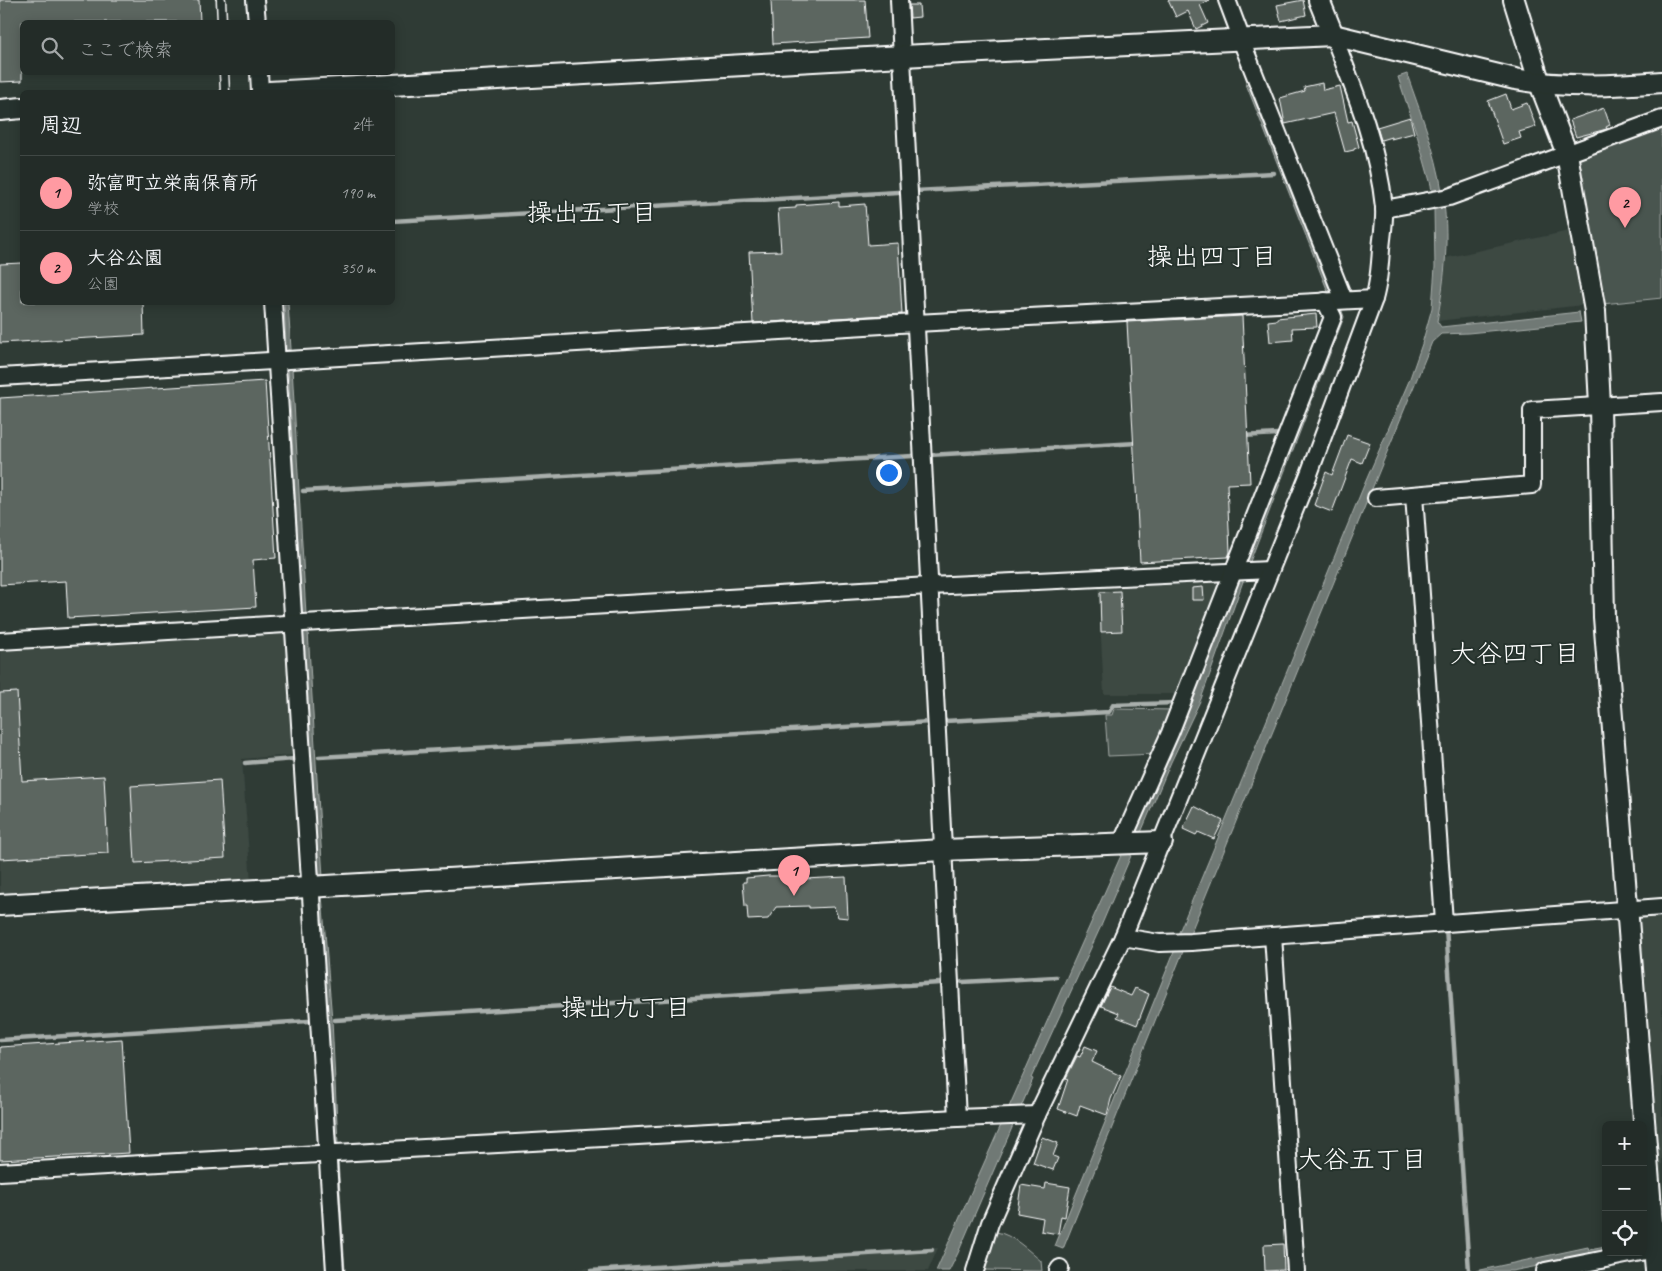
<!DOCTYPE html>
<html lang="ja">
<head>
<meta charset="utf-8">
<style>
	:root { --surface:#232c28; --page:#2b3430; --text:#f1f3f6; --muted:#a3a7a8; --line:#404845; --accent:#ff9aa2 }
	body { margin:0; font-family:Caveat,"Klee One",sans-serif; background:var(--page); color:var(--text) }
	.controls { position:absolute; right:15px; bottom:15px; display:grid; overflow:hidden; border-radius:8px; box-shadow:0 2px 12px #0003 }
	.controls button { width:45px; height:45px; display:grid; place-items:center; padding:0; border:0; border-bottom:1px solid var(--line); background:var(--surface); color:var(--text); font:25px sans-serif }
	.you { position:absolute; left:888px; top:472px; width:18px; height:18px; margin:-12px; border:4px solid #fff; border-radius:50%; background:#1a73e8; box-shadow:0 0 0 8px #1a73e833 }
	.badge { display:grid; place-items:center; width:32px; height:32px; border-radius:50%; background:var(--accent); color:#111; font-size:16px; font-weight:700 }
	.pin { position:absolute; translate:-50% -41px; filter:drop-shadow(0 1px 2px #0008) }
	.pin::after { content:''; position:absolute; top:26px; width:18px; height:15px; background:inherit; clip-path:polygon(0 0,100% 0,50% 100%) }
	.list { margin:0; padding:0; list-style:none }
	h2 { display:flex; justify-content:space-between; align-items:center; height:65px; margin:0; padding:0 20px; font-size:21px }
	h2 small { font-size:16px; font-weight:400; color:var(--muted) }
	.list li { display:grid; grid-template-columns:32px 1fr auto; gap:15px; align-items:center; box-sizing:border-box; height:75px; padding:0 20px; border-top:1px solid var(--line) }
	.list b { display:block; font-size:19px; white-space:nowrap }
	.list p { margin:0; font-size:16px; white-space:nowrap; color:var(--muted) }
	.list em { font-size:16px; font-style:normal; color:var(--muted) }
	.icon { flex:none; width:28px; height:28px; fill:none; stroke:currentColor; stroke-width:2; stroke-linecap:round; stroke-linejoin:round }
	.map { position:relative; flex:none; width:1662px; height:1271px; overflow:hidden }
	.search { position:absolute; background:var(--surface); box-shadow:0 2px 12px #0003; left:20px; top:20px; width:375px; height:55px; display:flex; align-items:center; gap:12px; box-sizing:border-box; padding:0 18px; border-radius:8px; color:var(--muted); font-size:19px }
	.panel { position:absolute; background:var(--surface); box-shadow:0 2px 12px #0003; left:20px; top:90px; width:375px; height:215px; border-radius:8px }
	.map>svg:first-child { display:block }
</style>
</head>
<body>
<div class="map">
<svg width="1662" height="1271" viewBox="0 0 1662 1271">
	<rect width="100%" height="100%" fill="#2f3b35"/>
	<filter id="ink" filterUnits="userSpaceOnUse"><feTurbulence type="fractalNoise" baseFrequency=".02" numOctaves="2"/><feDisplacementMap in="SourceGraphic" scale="10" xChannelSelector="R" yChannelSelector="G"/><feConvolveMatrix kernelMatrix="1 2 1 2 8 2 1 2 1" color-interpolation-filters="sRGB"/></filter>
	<g filter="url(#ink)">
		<!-- built -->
		<g fill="#3c4842">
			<path d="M 1569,231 L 1584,305 L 1437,321 L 1444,281 L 1445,258 Z"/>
			<path d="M 1222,578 L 1178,694 L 1104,694 L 1098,583 Z"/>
			<path d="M 287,633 L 295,755 L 242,759 L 251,883 L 0,897 L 0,650 Z"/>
			<path d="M 1662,912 L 1662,1232 L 1636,917 Z"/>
			<path d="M 938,1248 L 928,1271 L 559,1271 L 559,1270 Z"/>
		</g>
		<!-- green -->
		<g fill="#4a544f" stroke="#a4aaa7">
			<path d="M 1662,122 L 1662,298 L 1602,304 L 1575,158 Z"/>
			<path d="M 1114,709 L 1174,710 L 1156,754 L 1108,756 L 1105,715 L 1112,715 Z"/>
			<path d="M 996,1232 C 1012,1234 1029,1251 1041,1261 L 1042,1271 L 985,1270 Z"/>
		</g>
		<!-- water -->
		<g fill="#707975" stroke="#a9afac">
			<path d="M 1407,74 C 1420,112 1436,151 1442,191 C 1450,234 1445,279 1437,321 L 1441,327 L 1579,312 L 1581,322 L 1468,333 L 1441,334 L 1432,342 L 1188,939 L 1063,1249 L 1055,1246 L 1176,947 L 1177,937 L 1365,483 L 1409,381 L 1422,344 L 1432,308 L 1435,267 L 1434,208 L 1431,185 L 1417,135 L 1398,77 Z"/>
			<path d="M 1254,82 L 1335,290 L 1344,317 L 1251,559 L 1201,699 L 1171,762 L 1101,926 L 1031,1078 L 1033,1079 L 958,1253 L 949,1271 L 936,1271 L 1123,851 L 1338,317 L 1246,84 Z"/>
			<path d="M 284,303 L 288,303 L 291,349 L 286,350 Z"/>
			<path d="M 288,367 L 292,367 L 306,615 L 302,615 Z"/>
			<path d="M 308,631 L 323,878 L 318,879 L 303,632 Z"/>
			<path d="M 319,895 L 322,895 L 332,1020 L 338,1144 L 333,1144 Z"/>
			<path d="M 334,1161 L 338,1161 L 345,1271 L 340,1271 Z"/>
			<path d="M 1588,1247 L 1589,1250 L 1606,1247 L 1606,1250 L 1590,1253 L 1590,1256 L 1512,1271 L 1476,1271 Z"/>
		</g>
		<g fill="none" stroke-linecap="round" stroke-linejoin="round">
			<!-- stream -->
			<g stroke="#a9afac" stroke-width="4.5">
				<path d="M 915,191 L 1274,173"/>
				<path d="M 392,221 L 898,192"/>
				<path d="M 1242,436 L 1278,434"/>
				<path d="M 929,455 L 1137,443"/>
				<path d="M 303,491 L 913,456"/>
				<path d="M 945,721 L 1109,712 L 1113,705 L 1176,703"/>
				<path d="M 319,757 L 931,722"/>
				<path d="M 245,763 L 294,759"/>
				<path d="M 1446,927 L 1469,1271"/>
				<path d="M 962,982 L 1056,977"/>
				<path d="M 335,1020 L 940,983"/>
				<path d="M 0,1040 L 309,1021"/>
				<path d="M 591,1271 L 932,1250"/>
			</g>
		</g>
		<!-- building -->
		<g fill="#5b6661" stroke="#fff">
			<path d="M 0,0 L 199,0 L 200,22 L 22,22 L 22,81 L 0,82 Z"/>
			<path d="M 771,0 L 865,0 L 868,38 L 773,44 Z"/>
			<path d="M 1168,0 L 1210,0 L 1200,5 L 1208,23 L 1196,29 L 1188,11 L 1176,17 Z"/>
			<path d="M 1303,0 L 1306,15 L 1281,21 L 1277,5 Z"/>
			<path d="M 909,5 L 919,5 L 920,17 L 910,18 Z"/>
			<path d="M 1322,83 L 1323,90 L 1340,86 L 1348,122 L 1352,121 L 1359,147 L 1354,149 L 1354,150 L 1345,152 L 1334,113 L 1285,124 L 1280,98 L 1305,91 L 1304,87 Z"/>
			<path d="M 1506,94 L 1511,109 L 1527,103 L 1536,127 L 1519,132 L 1521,138 L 1503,144 L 1488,101 Z"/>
			<path d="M 1604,108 L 1610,125 L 1606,127 L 1607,129 L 1576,137 L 1570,120 Z"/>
			<path d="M 1410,117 L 1414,133 L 1391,139 L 1391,137 L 1381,140 L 1377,127 Z"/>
			<path d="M 839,202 L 839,206 L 865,204 L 868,245 L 898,243 L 902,314 L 753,323 L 749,252 L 781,251 L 778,209 L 796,208 L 796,205 Z"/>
			<path d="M 22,263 L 22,302 L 143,302 L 144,335 L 0,343 L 0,264 Z"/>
			<path d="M 1316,314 L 1317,327 L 1292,328 L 1293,340 L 1270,342 L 1268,321 L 1277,320 L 1277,318 Z"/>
			<path d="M 1242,316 L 1250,483 L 1227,484 L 1230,552 L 1228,557 L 1140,562 L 1127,322 Z"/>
			<path d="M 265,381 L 276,558 L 253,560 L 256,607 L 68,618 L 66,581 L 0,585 L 0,398 Z"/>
			<path d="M 1347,435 L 1370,443 L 1362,463 L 1352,459 L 1332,512 L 1314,505 L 1326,472 L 1332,475 Z"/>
			<path d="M 1203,587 L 1204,600 L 1192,600 L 1192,588 Z"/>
			<path d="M 1120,591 L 1122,631 L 1101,632 L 1100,592 Z"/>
			<path d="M 17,692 L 22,781 L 104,776 L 108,853 L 0,859 L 0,693 Z"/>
			<path d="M 220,780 L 225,858 L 135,863 L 131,786 Z"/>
			<path d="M 1194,806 L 1223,821 L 1214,839 L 1198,832 L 1196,835 L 1183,829 Z"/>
			<path d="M 768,876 L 782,876 L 782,880 L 846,877 L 848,918 L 838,917 L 834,907 L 809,908 L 809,906 L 776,907 L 768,919 L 748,920 L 747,906 L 745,906 L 743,882 L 746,882 L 746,878 Z"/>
			<path d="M 1110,987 L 1131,996 L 1135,988 L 1149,994 L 1137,1025 L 1117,1017 L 1119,1013 L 1101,1006 Z"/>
			<path d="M 122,1039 L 129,1153 L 0,1160 L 0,1047 Z"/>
			<path d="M 1085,1046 L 1097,1051 L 1092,1062 L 1121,1076 L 1111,1099 L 1107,1115 L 1080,1105 L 1077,1116 L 1058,1109 L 1068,1079 L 1066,1078 L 1077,1056 L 1080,1057 Z"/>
			<path d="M 1042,1137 L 1058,1143 L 1053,1156 L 1058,1158 L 1053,1170 L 1033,1163 Z"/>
			<path d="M 1046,1183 L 1070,1187 L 1065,1217 L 1061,1216 L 1058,1234 L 1041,1231 L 1043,1218 L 1017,1213 L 1021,1185 L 1045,1189 Z"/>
			<path d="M 1283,1244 L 1284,1270 L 1265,1271 L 1264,1245 Z"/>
		</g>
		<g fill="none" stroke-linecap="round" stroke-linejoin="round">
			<!-- service casing -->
			<g stroke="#fff" stroke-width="11">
				<g id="service">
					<path d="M 221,0 L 222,22"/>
					<path d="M 224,72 L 225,92"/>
				</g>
			</g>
			<!-- minor casing -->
			<g stroke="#fff" stroke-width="20">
				<g id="minor">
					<path d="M 255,0 L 257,22"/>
					<path d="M 899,0 L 957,1118"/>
					<path d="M 1227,0 L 1242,40"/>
					<path d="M 1241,40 L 1344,300"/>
					<path d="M 259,72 L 260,92"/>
					<path d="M 1384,209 L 1449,197 L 1662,119"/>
					<path d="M 273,302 L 335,1271"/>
					<path d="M 0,377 L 916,323 L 1374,299"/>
					<path d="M 1414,495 L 1444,922"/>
					<path d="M 1376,498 L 1532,485 L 1532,410 L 1662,402"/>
					<path d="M 0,641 L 929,586 L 1270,570"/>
					<path d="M 1121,844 L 1170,733 L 1333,317 L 1325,301"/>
					<path d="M 1273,936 L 1296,1271"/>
					<path d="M 1123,937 L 1159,943 L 1191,942 L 1662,907"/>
					<path d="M 0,1172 L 957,1118 L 1037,1115"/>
					<path d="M 975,1271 L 990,1223 L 1037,1115 L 1123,937 L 1309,474 L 1374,299 C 1379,282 1380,266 1381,249 C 1382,236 1385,221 1384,207 C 1378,147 1355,91 1333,35"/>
					<path d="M 1058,1271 L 1060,1268"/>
					<path d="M 1545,1271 L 1641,1252"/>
				</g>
			</g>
			<!-- tertiary casing -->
			<g stroke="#fff" stroke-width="24">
				<g id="tertiary">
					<path d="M 1319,0 L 1333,35"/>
					<path d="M 1514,0 L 1540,84 L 1567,154 L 1595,311 L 1600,405 L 1604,617 L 1656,1271"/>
					<path d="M 269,92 L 902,56 L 1333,35 L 1515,79 C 1564,88 1612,86 1662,82"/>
					<path d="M 0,110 L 22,108"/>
					<path d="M 0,905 L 943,850 L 1162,842"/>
				</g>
			</g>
			<!-- service -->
			<use href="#service" stroke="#26332d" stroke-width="8"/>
			<!-- minor -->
			<use href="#minor" stroke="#26332d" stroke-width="16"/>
			<!-- tertiary -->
			<use href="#tertiary" stroke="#26332d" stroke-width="20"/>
		</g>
	</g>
	<g text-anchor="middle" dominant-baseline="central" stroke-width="4" stroke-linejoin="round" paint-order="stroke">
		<!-- neighbourhood labels -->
		<g font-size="26" fill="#fff" stroke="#26332d">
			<text x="592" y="212">操出五丁目</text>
			<text x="1212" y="256">操出四丁目</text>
			<text x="1515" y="653">大谷四丁目</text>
			<text x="626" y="1007">操出九丁目</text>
			<text x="1362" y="1159">大谷五丁目</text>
		</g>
	</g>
</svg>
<div class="controls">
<button>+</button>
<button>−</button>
<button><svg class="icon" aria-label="locate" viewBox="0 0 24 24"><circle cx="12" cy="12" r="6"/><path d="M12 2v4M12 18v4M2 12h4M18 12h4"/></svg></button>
</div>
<div class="you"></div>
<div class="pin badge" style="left:794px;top:896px">1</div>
<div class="pin badge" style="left:1625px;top:228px">2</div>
<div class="search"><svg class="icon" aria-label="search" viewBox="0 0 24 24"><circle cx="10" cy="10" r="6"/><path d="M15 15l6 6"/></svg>ここで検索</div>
<section class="panel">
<h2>周辺<small>2件</small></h2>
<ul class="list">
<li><span class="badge">1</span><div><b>弥富町立栄南保育所</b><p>学校</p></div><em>190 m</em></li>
<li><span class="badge">2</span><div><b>大谷公園</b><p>公園</p></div><em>350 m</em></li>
</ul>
</section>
</div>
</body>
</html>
